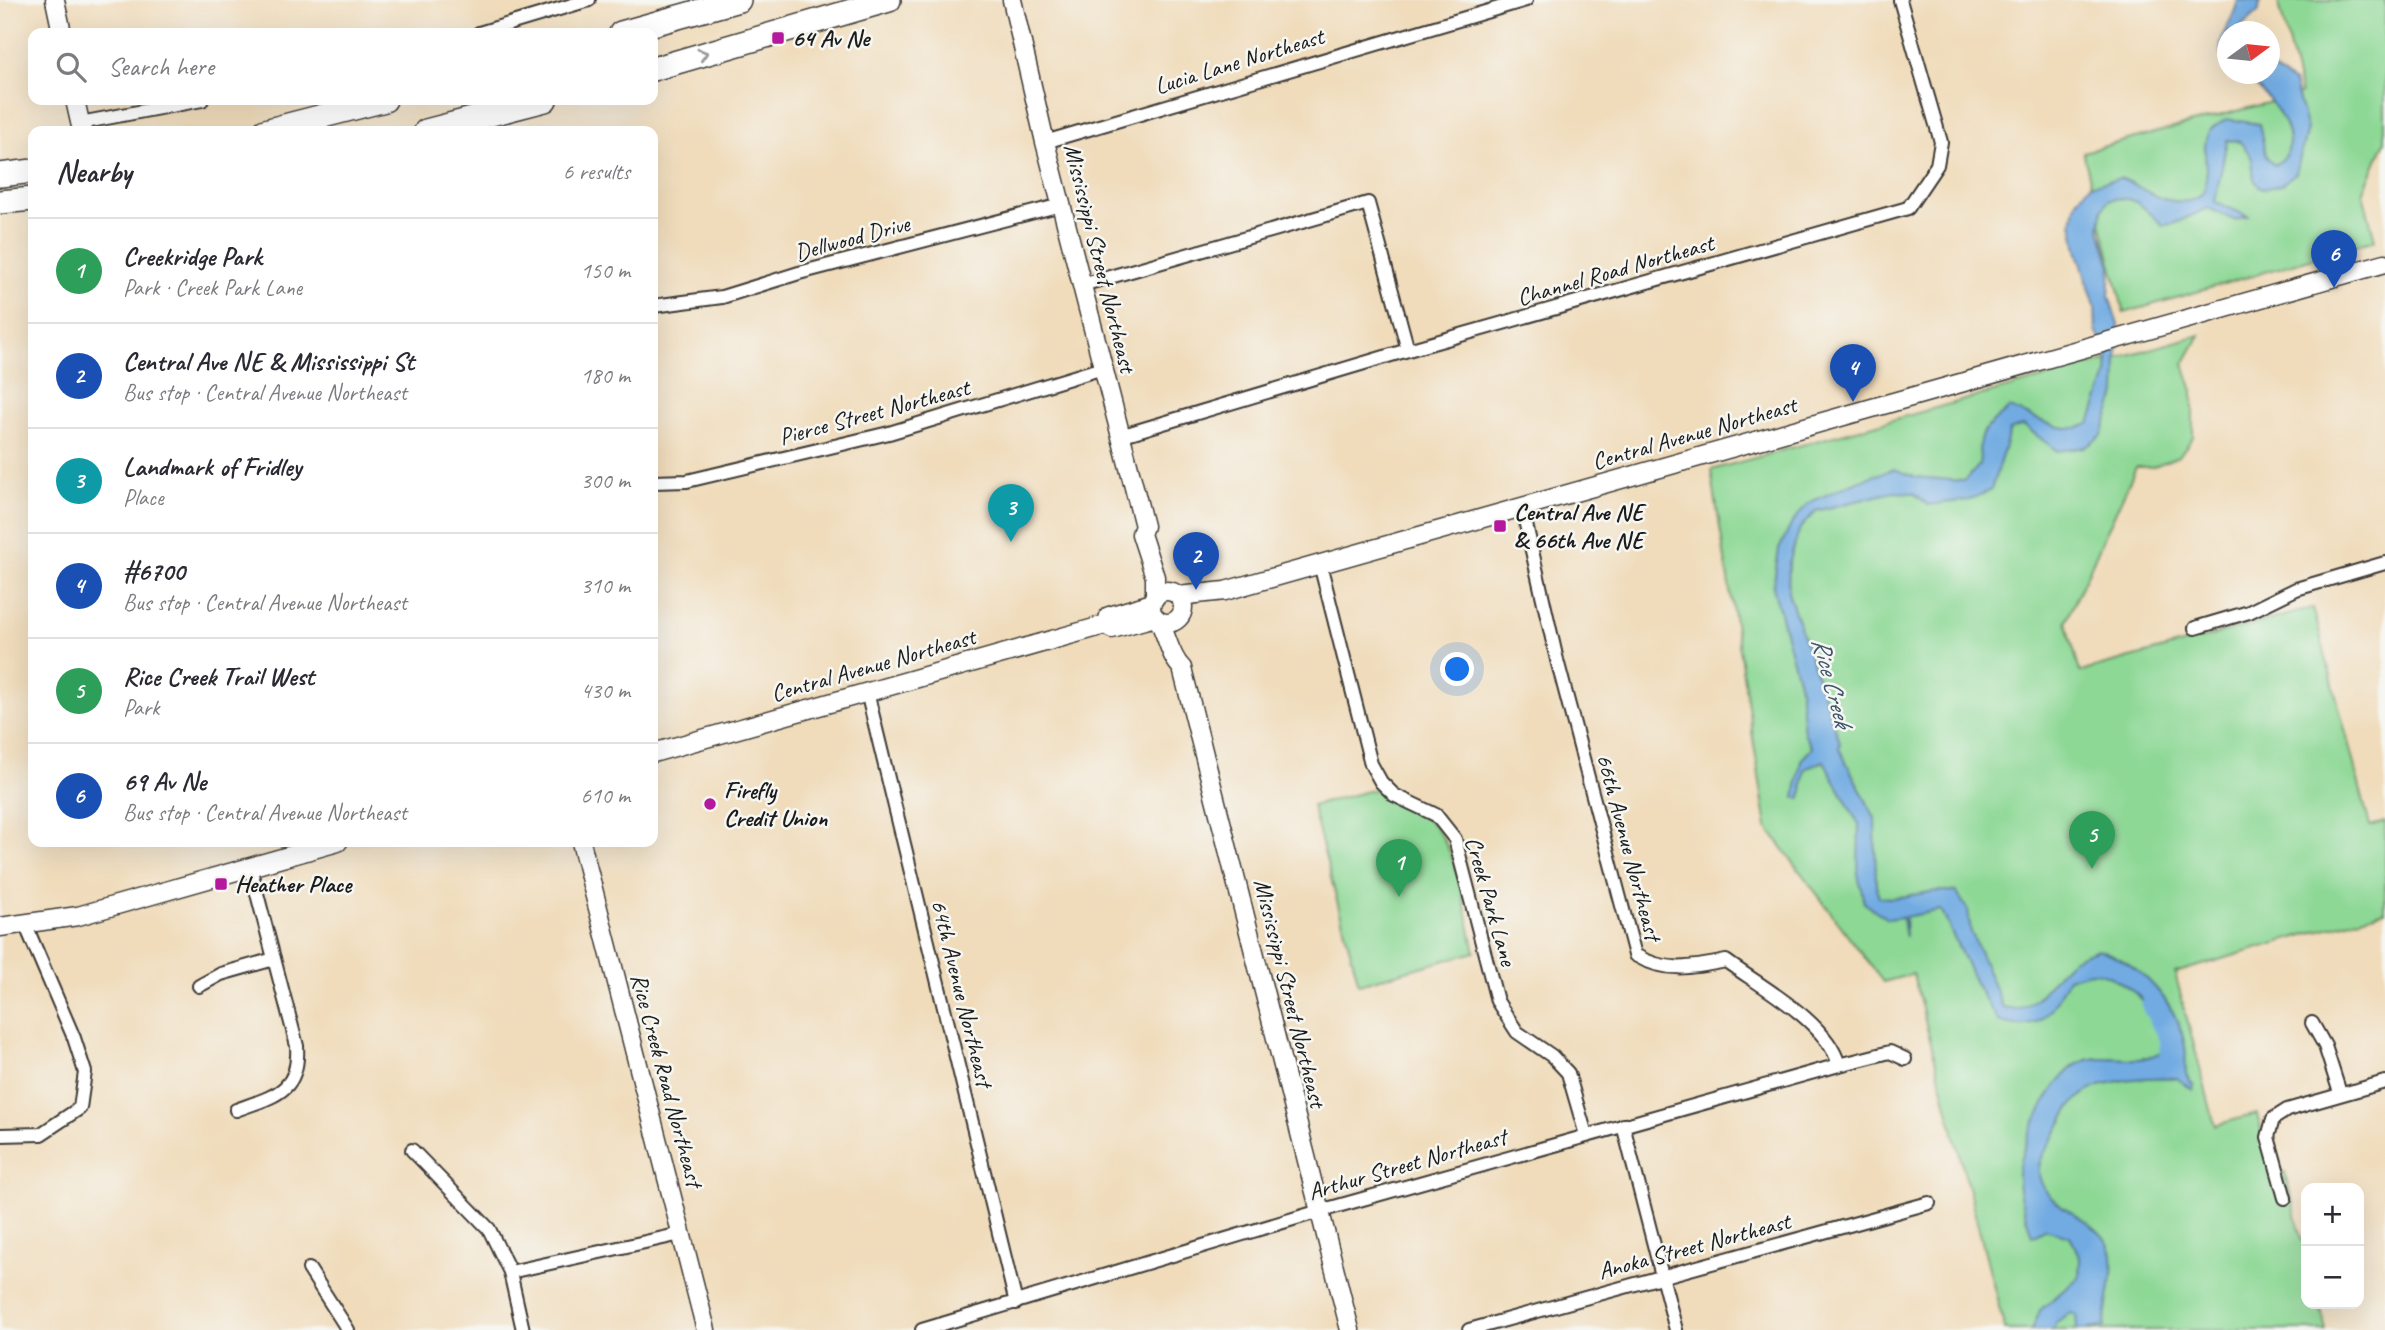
<!DOCTYPE html>
<html lang="en">
<head>
<meta charset="utf-8">
<style>
	:root { --surface:#fff; --page:#f2f2f3; --text:#2b2b33; --muted:#7c7c81; --line:#e1e1e2; --accent:#1a73e8 }
	body { margin:0; font-family:Caveat,sans-serif; background:var(--page); color:var(--text) }
	.controls { position:absolute; right:21px; bottom:21px; display:grid; overflow:hidden; border-radius:14px; box-shadow:0 7px 28px #0002 }
	.controls button { width:63px; height:63px; display:grid; place-items:center; padding:0; border:0; border-bottom:2px solid var(--line); background:var(--surface); color:var(--text); font:35px sans-serif }
	.compass { position:absolute; left:2217px; top:21px; width:63px; height:63px; border-radius:50%; background:var(--surface); box-shadow:0 7px 28px #0002; rotate:75deg }
	.you { position:absolute; left:1458px; top:670px; width:24px; height:24px; margin:-18px; border:5px solid #fff; border-radius:50%; background:#1a73e8; box-shadow:0 0 0 10px #1a73e833 }
	.badge { display:grid; place-items:center; width:46px; height:46px; border-radius:50%; background:var(--accent); color:#fff; font-size:23px; font-weight:700 }
	.pin { position:absolute; translate:-50% -58px; filter:drop-shadow(0 2px 4px #0008) }
	.pin::after { content:''; position:absolute; top:37px; width:24px; height:21px; background:inherit; clip-path:polygon(0 0,100% 0,50% 100%) }
	.list { margin:0; padding:0; list-style:none }
	h2 { display:flex; justify-content:space-between; align-items:center; height:91px; margin:0; padding:0 28px; font-size:30px }
	h2 small { font-size:23px; font-weight:400; color:var(--muted) }
	.list li { display:grid; grid-template-columns:46px 1fr auto; gap:21px; align-items:center; box-sizing:border-box; height:105px; padding:0 28px; border-top:2px solid var(--line) }
	.list b { display:block; font-size:26px; white-space:nowrap }
	.list p { margin:0; font-size:23px; white-space:nowrap; color:var(--muted) }
	.list em { font-size:23px; font-style:normal; color:var(--muted) }
	.icon { flex:none; width:38px; height:38px; fill:none; stroke:currentColor; stroke-width:2; stroke-linecap:round; stroke-linejoin:round }
	.map { position:relative; flex:none; width:2385px; height:1330px; overflow:hidden }
	.search { position:absolute; background:var(--surface); box-shadow:0 7px 28px #0002; left:28px; top:28px; width:630px; height:77px; display:flex; align-items:center; gap:18px; box-sizing:border-box; padding:0 24px; border-radius:14px; color:var(--muted); font-size:26px }
	.panel { position:absolute; background:var(--surface); box-shadow:0 7px 28px #0002; left:28px; top:126px; width:630px; height:721px; border-radius:14px }
	.map>svg:first-child { display:block }
</style>
</head>
<body>
<div class="map">
<svg width="2385" height="1330" viewBox="0 0 2385 1330">
	<rect width="100%" height="100%" fill="#f6f6f2"/>
	<filter id="ink" filterUnits="userSpaceOnUse"><feTurbulence type="fractalNoise" baseFrequency=".0143" numOctaves="2"/><feDisplacementMap in="SourceGraphic" scale="14" xChannelSelector="R" yChannelSelector="G"/><feConvolveMatrix kernelMatrix="1 2 1 2 8 2 1 2 1" color-interpolation-filters="sRGB"/></filter>
	<filter id="wash" filterUnits="userSpaceOnUse"><feTurbulence type="fractalNoise" baseFrequency=".00686" numOctaves="4" result="noise"/><feDisplacementMap in="SourceGraphic" scale="28" xChannelSelector="R" yChannelSelector="G"/><feGaussianBlur stdDeviation="1.57" result="paint"/><feColorMatrix in="noise" values="0 0 0 0 0 0 0 0 0 0 0 0 0 0 0 0 0 1.4 0 .05"/><feComposite in="paint" operator="in"/></filter>
	<g filter="url(#wash)">
		<rect width="100%" height="100%" fill="#f0dcbb"/>
		<!-- green -->
		<g fill="#8dd895" stroke="#547a58" stroke-width="2">
			<path d="M 2278,0 L 2385,0 L 2385,141 L 2363,193 L 2375,240 L 2124,313 L 2083,152 L 2301,94 Z"/>
			<path d="M 2200,335 L 2184,364 L 2193,391 L 2193,437 L 2179,456 L 2152,467 L 2136,467 L 2066,621 L 2080,672 L 2313,608 L 2370,826 L 2385,822 L 2385,911 L 2175,973 L 2215,1125 L 2257,1114 L 2273,1176 L 2285,1173 L 2306,1253 L 2306,1304 L 2320,1304 L 2326,1330 L 2005,1330 L 1913,974 L 1883,982 L 1767,827 L 1711,470 Z"/>
			<path d="M 1375,789 C 1395,808 1414,809 1431,823 C 1457,844 1467,919 1475,952 L 1359,984 L 1312,806 Z"/>
		</g>
		<!-- water -->
		<g fill="#71abe2" stroke="#46647f" stroke-width="2">
			<path d="M 2238,0 L 2260,0 L 2259,11 L 2237,31 L 2228,32 L 2227,71 C 2210,35 2231,32 2238,0 Z"/>
			<path d="M 2270,68 L 2294,83 L 2307,129 L 2296,173 L 2280,185 L 2263,189 C 2248,180 2256,171 2251,157 C 2249,152 2243,146 2240,142 L 2227,140 L 2215,202 L 2248,216 L 2234,220 L 2208,208 L 2173,224 L 2163,225 C 2142,207 2137,194 2108,200 L 2102,210 L 2100,230 L 2111,266 L 2109,296 L 2118,325 L 2116,394 L 2102,435 L 2086,447 L 2057,451 L 2023,425 L 2010,430 L 1991,490 L 1969,500 L 1928,505 L 1914,493 L 1893,492 L 1816,511 L 1800,528 L 1789,563 L 1788,592 L 1840,742 L 1839,748 L 1875,818 L 1876,885 L 1879,897 C 1905,901 1930,887 1956,892 L 1968,910 L 1971,932 L 2003,1008 C 2034,1016 2049,980 2068,963 C 2076,956 2089,953 2098,949 C 2140,963 2177,1002 2185,1046 C 2188,1062 2180,1073 2194,1085 L 2193,1090 L 2177,1078 C 2148,1077 2101,1078 2079,1098 C 2067,1108 2061,1125 2053,1138 C 2045,1152 2034,1164 2041,1182 C 2053,1213 2097,1216 2110,1248 C 2118,1269 2104,1303 2105,1327 L 2077,1330 L 2076,1315 L 2070,1313 L 2055,1323 L 2054,1330 L 2032,1330 L 2040,1310 L 2079,1277 L 2080,1258 L 2070,1236 L 2045,1229 L 2032,1236 C 2026,1216 2017,1195 2018,1173 C 2021,1143 2054,1071 2084,1061 C 2101,1055 2121,1060 2138,1059 C 2147,1058 2156,1054 2164,1052 L 2170,1040 C 2157,1011 2128,979 2095,972 C 2087,971 2076,976 2068,978 C 2050,1014 2042,1035 1998,1021 L 1976,985 L 1941,910 L 1905,917 L 1906,936 L 1902,917 L 1888,919 L 1864,903 L 1858,874 L 1859,825 L 1824,761 L 1805,769 L 1801,798 L 1795,798 L 1801,760 L 1812,748 L 1804,733 L 1800,687 L 1773,587 L 1779,549 L 1792,523 L 1808,503 L 1860,480 L 1894,469 L 1915,477 L 1963,481 C 1991,458 1974,461 1981,437 C 1984,427 2001,416 2009,408 C 2035,416 2064,438 2090,423 L 2107,375 L 2108,354 L 2096,331 L 2095,306 L 2077,250 L 2072,222 L 2076,202 L 2090,185 L 2120,178 C 2136,183 2148,195 2164,199 C 2231,215 2194,153 2209,132 C 2213,127 2221,123 2226,119 L 2259,124 L 2266,156 L 2274,165 C 2307,148 2277,105 2259,89 C 2251,82 2239,81 2230,74 L 2270,74 Z"/>
		</g>
		<g fill="none" stroke-linecap="round" stroke-linejoin="round">
			<!-- river -->
			<path stroke="#71abe2" stroke-width="19" d="M 2151,1005 L 2170,1041 L 2170,1064"/>
		</g>
	</g>
	<g filter="url(#ink)">
		<g fill="none" stroke-linecap="round" stroke-linejoin="round">
			<!-- street casing -->
			<g stroke="#3c3934" stroke-width="16">
				<g id="street">
					<path d="M 479,33 L 589,0"/>
					<path d="M 80,123 L 202,100"/>
					<path d="M 1045,142 L 1526,0"/>
					<path d="M 1082,285 L 1368,203 L 1408,350"/>
					<path d="M 653,306 L 722,297 L 799,273 L 1061,205"/>
					<path d="M 1120,436 L 1408,350 L 1908,208 L 1937,165 L 1941,142 L 1900,0"/>
					<path d="M 653,482 L 687,481 L 889,433 L 1103,368"/>
					<path d="M 1522,507 L 1557,660 L 1635,955 C 1665,973 1692,968 1726,961 C 1761,987 1827,1021 1839,1065"/>
					<path d="M 1320,564 L 1371,764 L 1381,782 L 1394,795 L 1436,815 L 1455,839 L 1497,1001 L 1517,1032 L 1552,1056 L 1568,1073 L 1586,1135"/>
					<path d="M 2195,628 L 2249,612 L 2296,589 L 2385,563"/>
					<path d="M 867,692 L 1016,1303"/>
					<path d="M 199,986 L 221,974 L 274,959"/>
					<path d="M 2312,1023 L 2325,1046 L 2340,1093"/>
					<path d="M 236,1110 C 274,1096 300,1092 297,1046 L 250,867"/>
					<path d="M 1623,1125 L 1676,1330"/>
					<path d="M 0,1135 L 41,1134 L 80,1108 L 85,1072 L 74,1038 L 26,926"/>
					<path d="M 412,1150 L 489,1229 L 510,1272 L 523,1330"/>
					<path d="M 2285,1198 L 2268,1137 L 2273,1119 L 2287,1110 L 2385,1082"/>
					<path d="M 309,1269 L 348,1330"/>
					<path d="M 510,1272 L 681,1234"/>
					<path d="M 922,1330 L 1320,1211 L 1839,1065 L 1890,1052 L 1905,1059"/>
					<path d="M 1469,1330 L 1929,1203"/>
				</g>
			</g>
			<!-- secondary casing -->
			<g stroke="#3c3934" stroke-width="21">
				<g id="secondary">
					<path d="M 55,0 L 62,33"/>
					<path d="M 1012,0 L 1045,142 L 1144,526 L 1141,534 L 1155,577 L 1155,598"/>
					<path d="M 75,100 L 82,131"/>
					<circle cx="1167" cy="607" r="16"/>
					<path d="M 1178,596 L 1225,591 L 2385,263"/>
					<path d="M 1159,621 C 1167,635 1170,657 1182,668 L 1350,1330"/>
					<path d="M 1106,625 L 1109,616 L 1152,603"/>
					<path d="M 653,753 L 1105,625 L 1112,629 L 1155,617"/>
					<path d="M 581,842 L 706,1330"/>
					<path d="M 0,927 L 78,916 L 338,842"/>
				</g>
			</g>
			<!-- highway casing -->
			<g stroke="#3c3934" stroke-width="26">
				<g id="highway">
					<path d="M 621,33 L 739,0"/>
					<path d="M 653,69 L 889,0"/>
					<path d="M 265,131 L 385,100"/>
					<path d="M 426,131 L 545,100"/>
					<path d="M 0,175 L 33,171"/>
					<path d="M 0,202 L 33,199"/>
				</g>
			</g>
			<!-- street -->
			<use href="#street" stroke="#fff" stroke-width="12"/>
			<!-- secondary -->
			<use href="#secondary" stroke="#fff" stroke-width="18"/>
			<!-- highway -->
			<use href="#highway" stroke="#fff" stroke-width="23"/>
		</g>
		<!-- one-way arrows -->
		<defs><path id="oneway-chevron" d="M-2-3.5L2.5 0L-2 3.5" fill="none" stroke-width="1.6" stroke-linecap="round" stroke-linejoin="round" transform="scale(1.75)"/></defs>
		<use stroke="#999" href="#oneway-chevron" transform="translate(703 54) rotate(-16)"/>
	</g>
	<!-- markers -->
	<g fill="#b5179e" stroke="#f6f6f2" stroke-width="2.5">
		<rect x="771" y="31" width="14" height="14" rx="3.5"/>
		<rect x="1493" y="519" width="14" height="14" rx="3.5"/>
		<circle cx="710" cy="804" r="7"/>
		<rect x="214" y="877" width="14" height="14" rx="3.5"/>
	</g>
	<g text-anchor="middle" dominant-baseline="central" stroke-width="5" stroke-linejoin="round" paint-order="stroke">
		<!-- poi labels -->
		<g font-size="24" font-weight="bold" fill="#1c1c1c" stroke="#f6f6f2" text-anchor="start">
			<text x="792" y="38">64 Av Ne</text>
			<text x="1514" y="512">Central Ave NE<tspan x="1514" dy="28">&amp; 66th Ave NE</tspan></text>
			<text x="724" y="790">Firefly<tspan x="724" dy="28">Credit Union</tspan></text>
			<text x="235" y="884">Heather Place</text>
		</g>
		<!-- street labels -->
		<g font-size="24" fill="#1c1c1c" stroke="#f6f6f2">
			<text transform="translate(1239 61) rotate(-17)">Lucia Lane Northeast</text>
			<text transform="translate(852 238) rotate(-15)">Dellwood Drive</text>
			<text transform="translate(1100 258) rotate(76)">Mississippi Street Northeast</text>
			<text transform="translate(1615 270) rotate(-16)">Channel Road Northeast</text>
			<text transform="translate(874 412) rotate(-15)">Pierce Street Northeast</text>
			<text transform="translate(1694 433) rotate(-16)">Central Avenue Northeast</text>
			<text transform="translate(873 665) rotate(-16)">Central Avenue Northeast</text>
			<text transform="translate(1629 847) rotate(75)">66th Avenue Northeast</text>
			<text transform="translate(1491 901) rotate(74)">Creek Park Lane</text>
			<text transform="translate(962 993) rotate(76)">64th Avenue Northeast</text>
			<text transform="translate(1290 993) rotate(76)">Mississippi Street Northeast</text>
			<text transform="translate(667 1080) rotate(75)">Rice Creek Road Northeast</text>
			<text transform="translate(1407 1164) rotate(-16)">Arthur Street Northeast</text>
			<text transform="translate(1694 1246) rotate(-15)">Anoka Street Northeast</text>
		</g>
		<!-- water labels -->
		<g font-size="26" font-style="italic" fill="#3e556b" stroke="#f6f6f2">
			<text transform="translate(1832 682) rotate(75)">Rice Creek</text>
		</g>
	</g>
</svg>
<div class="controls">
<button>+</button>
<button>−</button>
</div>
<svg class="compass" viewBox="-18 -18 36 36"><path d="M0-13l5 13h-10z" fill="#e53935"/><path d="M0 13l5-13h-10z" fill="#7c7c81"/></svg>
<div class="you"></div>
<div class="pin badge" style="left:1399px;top:897px;background:#2e9e5b">1</div>
<div class="pin badge" style="left:1196px;top:590px;background:#1a4fb4">2</div>
<div class="pin badge" style="left:1011px;top:542px;background:#0f9aa8">3</div>
<div class="pin badge" style="left:1853px;top:402px;background:#1a4fb4">4</div>
<div class="pin badge" style="left:2092px;top:869px;background:#2e9e5b">5</div>
<div class="pin badge" style="left:2334px;top:288px;background:#1a4fb4">6</div>
<div class="search"><svg class="icon" aria-label="search" viewBox="0 0 24 24"><circle cx="10" cy="10" r="6"/><path d="M15 15l6 6"/></svg>Search here</div>
<section class="panel">
<h2>Nearby<small>6 results</small></h2>
<ul class="list">
<li><span class="badge" style="background:#2e9e5b">1</span><div><b>Creekridge Park</b><p>Park · Creek Park Lane</p></div><em>150 m</em></li>
<li><span class="badge" style="background:#1a4fb4">2</span><div><b>Central Ave NE &amp; Mississippi St</b><p>Bus stop · Central Avenue Northeast</p></div><em>180 m</em></li>
<li><span class="badge" style="background:#0f9aa8">3</span><div><b>Landmark of Fridley</b><p>Place</p></div><em>300 m</em></li>
<li><span class="badge" style="background:#1a4fb4">4</span><div><b>#6700</b><p>Bus stop · Central Avenue Northeast</p></div><em>310 m</em></li>
<li><span class="badge" style="background:#2e9e5b">5</span><div><b>Rice Creek Trail West</b><p>Park</p></div><em>430 m</em></li>
<li><span class="badge" style="background:#1a4fb4">6</span><div><b>69 Av Ne</b><p>Bus stop · Central Avenue Northeast</p></div><em>610 m</em></li>
</ul>
</section>
</div>
</body>
</html>
